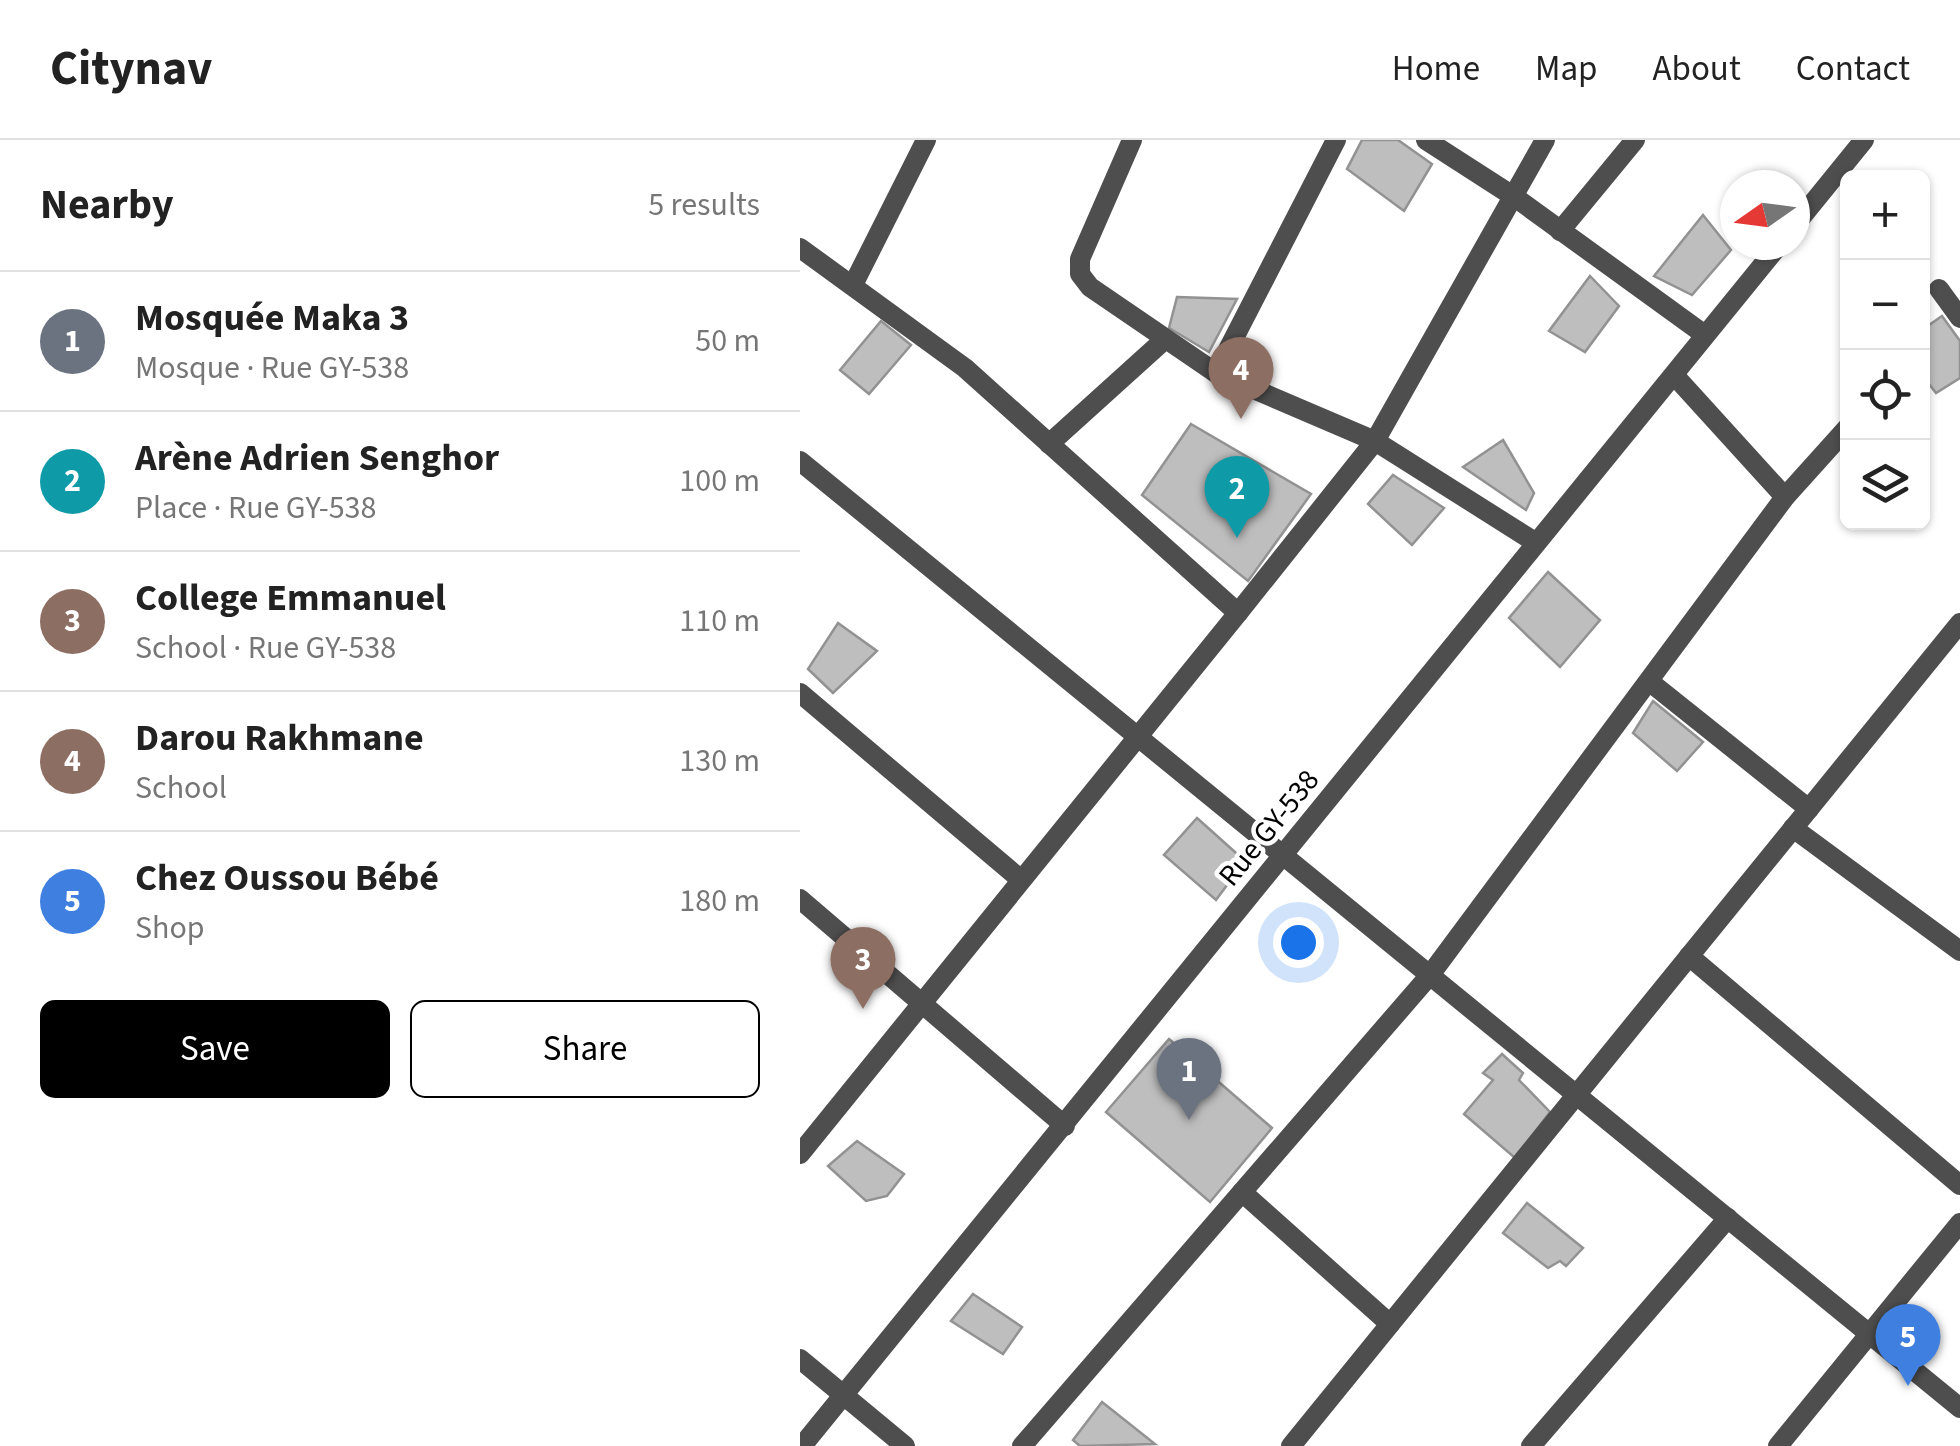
<!DOCTYPE html>
<html lang="en">
<head>
<meta charset="utf-8">
<style>
	:root { --surface:#fff; --page:#f6f6f6; --text:#222; --muted:#767676; --line:#e0e0e0; --accent:#000 }
	body { margin:0; font-family:"Source Sans 3",sans-serif; background:var(--page); color:var(--text) }
	.controls { position:absolute; right:30px; top:30px; display:grid; overflow:hidden; border-radius:15px; box-shadow:0 2px 8px #0004 }
	.controls button { width:90px; height:90px; display:grid; place-items:center; padding:0; border:0; border-bottom:2px solid var(--line); background:var(--surface); color:var(--text); font:50px sans-serif }
	.compass { position:absolute; left:920px; top:30px; width:90px; height:90px; border-radius:50%; background:var(--surface); box-shadow:0 2px 8px #0004; rotate:256deg }
	.you { position:absolute; left:498px; top:802px; width:35px; height:35px; margin:-25px; border:8px solid #fff; border-radius:50%; background:#1a73e8; box-shadow:0 0 0 15px #1a73e833 }
	.badge { display:grid; place-items:center; width:65px; height:65px; border-radius:50%; background:var(--accent); color:#fff; font-size:32px; font-weight:700 }
	.pin { position:absolute; translate:-50% -82px; filter:drop-shadow(0 2px 5px #0008) }
	.pin::after { content:''; position:absolute; top:52px; width:35px; height:30px; background:inherit; clip-path:polygon(0 0,100% 0,50% 100%) }
	.list { margin:0; padding:0; list-style:none }
	h2 { display:flex; justify-content:space-between; align-items:center; height:130px; margin:0; padding:0 40px; font-size:42px }
	h2 small { font-size:32px; font-weight:400; color:var(--muted) }
	.list li { display:grid; grid-template-columns:65px 1fr auto; gap:30px; align-items:center; box-sizing:border-box; height:140px; padding:0 40px; border-top:2px solid var(--line) }
	.list b { display:block; font-size:38px; white-space:nowrap }
	.list p { margin:0; font-size:32px; white-space:nowrap; color:var(--muted) }
	.list em { font-size:32px; font-style:normal; color:var(--muted) }
	.actions { display:flex; gap:20px; padding:30px 40px }
	.actions a { flex:1; padding:22px 0; border:2px solid var(--accent); border-radius:15px; text-align:center; font-size:35px; color:var(--accent) }
	.actions .main { background:var(--accent); color:#fff }
	.icon { flex:none; width:55px; height:55px; fill:none; stroke:currentColor; stroke-width:2; stroke-linecap:round; stroke-linejoin:round }
	.map { position:relative; flex:none; width:1160px; height:1306px; overflow:hidden }
	header { display:flex; align-items:center; gap:60px; box-sizing:border-box; height:140px; padding:0 50px; background:var(--surface); border-bottom:2px solid var(--line) }
	header strong { font-size:48px }
	nav { display:flex; gap:55px; margin-inline-start:auto; font-size:35px }
	main { display:flex }
	aside { flex:1; background:var(--surface) }
	.map>svg:first-child { display:block }
</style>
</head>
<body>
<header>
<strong>Citynav</strong>
<nav><a>Home</a><a>Map</a><a>About</a><a>Contact</a></nav>
</header>
<main>
<aside>
<h2>Nearby<small>5 results</small></h2>
<ul class="list">
<li><span class="badge" style="background:#6b7280">1</span><div><b>Mosquée Maka 3</b><p>Mosque · Rue GY-538</p></div><em>50 m</em></li>
<li><span class="badge" style="background:#0f9aa8">2</span><div><b>Arène Adrien Senghor</b><p>Place · Rue GY-538</p></div><em>100 m</em></li>
<li><span class="badge" style="background:#8d6e63">3</span><div><b>College Emmanuel</b><p>School · Rue GY-538</p></div><em>110 m</em></li>
<li><span class="badge" style="background:#8d6e63">4</span><div><b>Darou Rakhmane</b><p>School</p></div><em>130 m</em></li>
<li><span class="badge" style="background:#3f7fe0">5</span><div><b>Chez Oussou Bébé</b><p>Shop</p></div><em>180 m</em></li>
</ul>
<div class="actions"><a class="main">Save</a><a>Share</a></div>
</aside>
<div class="map">
<svg width="1160" height="1306" viewBox="0 0 1160 1306">
	<rect width="100%" height="100%" fill="#fff"/>
	<!-- building -->
	<g fill="#bebebe" stroke="#929292" stroke-width="2.5">
		<path d="M 562,0 L 598,0 L 632,24 L 604,71 L 547,29 Z"/>
		<path d="M 903,75 L 931,110 L 892,155 L 854,136 Z"/>
		<path d="M 790,136 L 819,166 L 785,212 L 749,191 Z"/>
		<path d="M 377,157 L 437,159 L 409,212 L 369,188 Z"/>
		<path d="M 1142,176 L 1160,201 L 1160,238 L 1136,253 L 1122,235 L 1122,190 Z"/>
		<path d="M 81,181 L 111,205 L 69,254 L 40,230 Z"/>
		<path d="M 391,284 L 511,354 L 448,441 L 342,355 Z"/>
		<path d="M 703,300 L 734,353 L 726,370 L 663,327 Z"/>
		<path d="M 593,335 L 644,368 L 612,405 L 568,364 Z"/>
		<path d="M 748,432 L 800,480 L 760,527 L 709,478 Z"/>
		<path d="M 38,483 L 77,511 L 33,553 L 8,529 Z"/>
		<path d="M 853,561 L 903,602 L 877,631 L 833,593 Z"/>
		<path d="M 397,678 L 445,721 L 416,760 L 364,715 Z"/>
		<path d="M 369,899 L 472,988 L 410,1062 L 306,972 Z"/>
		<path d="M 702,914 L 723,933 L 719,940 L 750,972 L 715,1018 L 664,974 L 693,940 L 683,933 Z"/>
		<path d="M 57,1001 L 104,1034 L 87,1056 L 66,1061 L 28,1026 Z"/>
		<path d="M 727,1063 L 783,1108 L 766,1126 L 760,1121 L 748,1128 L 703,1093 Z"/>
		<path d="M 173,1154 L 222,1187 L 203,1214 L 151,1181 Z"/>
		<path d="M 302,1262 L 355,1304 L 280,1306 L 273,1300 Z"/>
	</g>
	<g fill="none" stroke-linecap="round" stroke-linejoin="round">
		<!-- minor -->
		<g stroke="#4e4e4e" stroke-width="20">
			<path d="M 332,0 L 280,119 L 280,134 L 290,147 L 416,233 L 575,301 L 438,473"/>
			<path d="M 626,0 L 716,58 L 905,195"/>
			<path d="M 995,85 L 1064,0"/>
			<path d="M 760,91 L 835,0"/>
			<path d="M 0,108 L 165,228 L 438,473 L 0,1014"/>
			<path d="M 54,143 L 126,0"/>
			<path d="M 1139,149 L 1160,178"/>
			<path d="M 416,233 L 536,0"/>
			<path d="M 874,235 L 985,357"/>
			<path d="M 249,304 L 363,201"/>
			<path d="M 0,321 L 1160,1268"/>
			<path d="M 735,402 L 575,301 L 745,0"/>
			<path d="M 850,542 L 1009,669"/>
			<path d="M 0,553 L 219,738"/>
			<path d="M 993,688 L 1160,811"/>
			<path d="M 0,759 L 265,986"/>
			<path d="M 889,816 L 1160,1045"/>
			<path d="M 442,1052 L 590,1184"/>
			<path d="M 0,1219 L 105,1306"/>
			<path d="M 2,1306 L 979,105"/>
			<path d="M 222,1306 L 630,835 L 985,357 L 1048,287"/>
			<path d="M 491,1306 L 1160,483"/>
			<path d="M 731,1306 L 928,1078"/>
			<path d="M 978,1306 L 1160,1083"/>
		</g>
	</g>
	<g text-anchor="middle" dominant-baseline="central" stroke-width="9" stroke-linejoin="round" paint-order="stroke">
		<!-- street labels -->
		<g font-size="30" fill="#000" stroke="#fff">
			<text transform="translate(469 688) rotate(-51)">Rue GY-538</text>
		</g>
	</g>
</svg>
<div class="controls">
<button>+</button>
<button>−</button>
<button><svg class="icon" aria-label="locate" viewBox="0 0 24 24"><circle cx="12" cy="12" r="6"/><path d="M12 2v4M12 18v4M2 12h4M18 12h4"/></svg></button>
<button><svg class="icon" aria-label="layers" viewBox="0 0 24 24"><path d="M12 4l9 5-9 5-9-5zM3 14l9 5 9-5"/></svg></button>
</div>
<svg class="compass" viewBox="-18 -18 36 36"><path d="M0-13l5 13h-10z" fill="#e53935"/><path d="M0 13l5-13h-10z" fill="#767676"/></svg>
<div class="you"></div>
<div class="pin badge" style="left:389px;top:980px;background:#6b7280">1</div>
<div class="pin badge" style="left:437px;top:398px;background:#0f9aa8">2</div>
<div class="pin badge" style="left:63px;top:869px;background:#8d6e63">3</div>
<div class="pin badge" style="left:441px;top:279px;background:#8d6e63">4</div>
<div class="pin badge" style="left:1108px;top:1246px;background:#3f7fe0">5</div>
</div>
</main>
</body>
</html>
